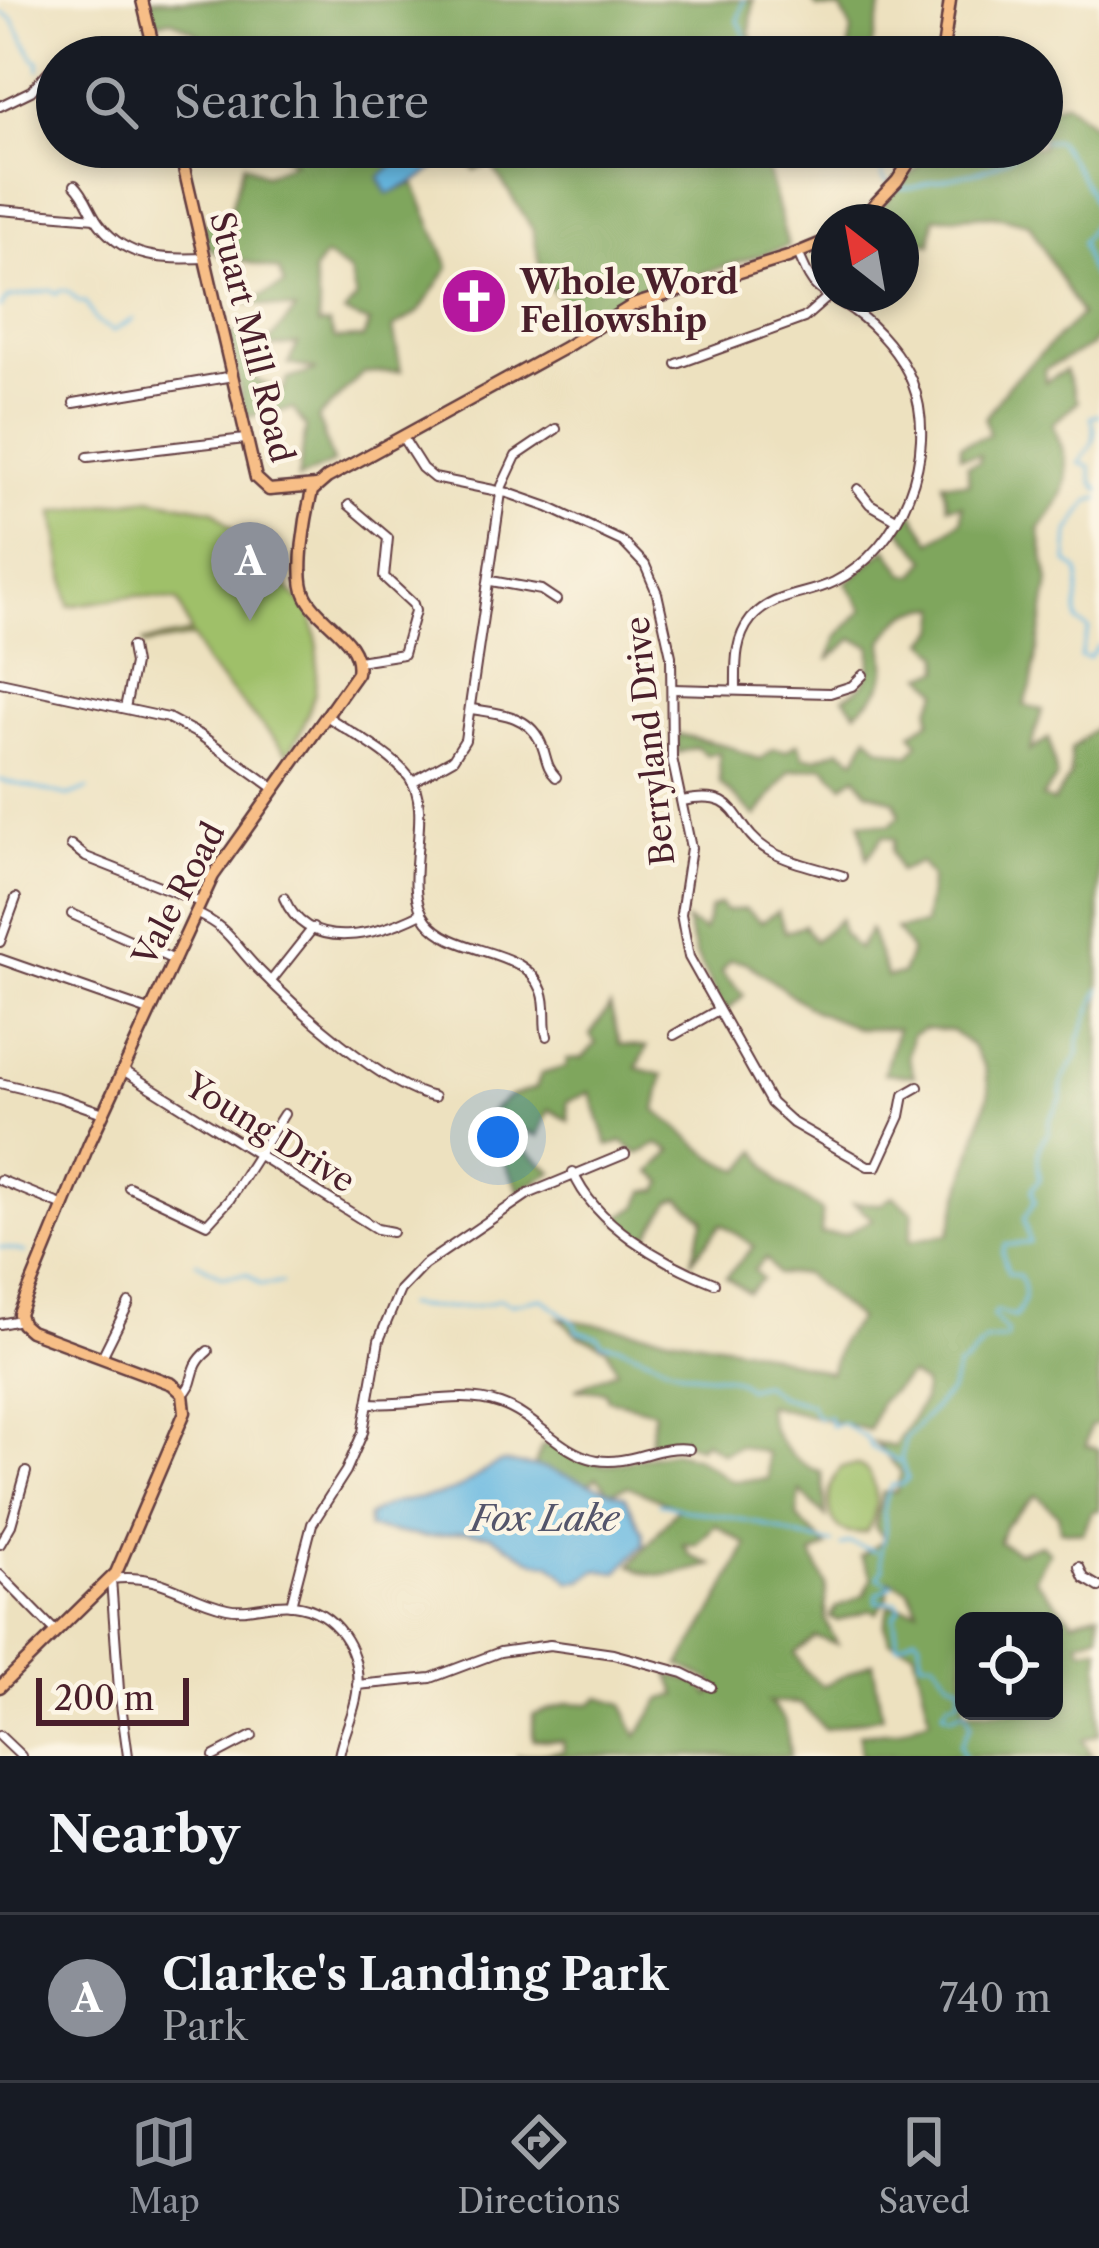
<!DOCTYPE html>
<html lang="en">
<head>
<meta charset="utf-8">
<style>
	:root { --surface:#171b24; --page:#20242c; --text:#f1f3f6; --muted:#9ea1a6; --line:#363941; --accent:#8c9099 }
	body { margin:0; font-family:"Libre Caslon Text",serif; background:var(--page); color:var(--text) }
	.controls { position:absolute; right:36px; bottom:36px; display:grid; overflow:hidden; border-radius:18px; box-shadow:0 6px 18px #0003 }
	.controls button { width:108px; height:108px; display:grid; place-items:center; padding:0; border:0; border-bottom:3px solid var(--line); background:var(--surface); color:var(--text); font:60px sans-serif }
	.compass { position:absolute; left:811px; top:204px; width:108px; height:108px; border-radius:50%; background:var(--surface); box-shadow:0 6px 18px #0003; rotate:329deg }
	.scale { position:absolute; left:36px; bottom:30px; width:153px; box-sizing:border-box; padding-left:12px; border:6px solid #4a1f2b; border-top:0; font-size:33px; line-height:42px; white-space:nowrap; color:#4a1f2b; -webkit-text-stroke:9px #fcf5e5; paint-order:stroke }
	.you { position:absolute; left:498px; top:1137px; width:42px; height:42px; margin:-30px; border:9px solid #fff; border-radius:50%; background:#1a73e8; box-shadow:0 0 0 18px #1a73e833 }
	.badge { display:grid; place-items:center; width:78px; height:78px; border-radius:50%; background:var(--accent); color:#fff; font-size:39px; font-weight:700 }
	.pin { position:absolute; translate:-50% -99px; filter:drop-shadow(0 3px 6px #0008) }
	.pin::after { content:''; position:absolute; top:63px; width:42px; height:36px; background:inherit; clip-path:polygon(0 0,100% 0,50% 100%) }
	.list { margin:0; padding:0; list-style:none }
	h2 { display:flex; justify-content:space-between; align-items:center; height:156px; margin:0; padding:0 48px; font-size:51px }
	h2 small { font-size:39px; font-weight:400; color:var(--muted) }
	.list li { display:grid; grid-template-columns:78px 1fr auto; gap:36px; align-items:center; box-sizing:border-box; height:168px; padding:0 48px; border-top:3px solid var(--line) }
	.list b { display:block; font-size:45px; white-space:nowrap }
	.list p { margin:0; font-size:39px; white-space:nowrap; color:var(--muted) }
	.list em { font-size:39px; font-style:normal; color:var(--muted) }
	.icon { flex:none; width:66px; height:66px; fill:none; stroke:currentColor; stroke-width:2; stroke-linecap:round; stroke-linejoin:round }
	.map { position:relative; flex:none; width:1099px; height:1756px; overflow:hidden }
	.search { position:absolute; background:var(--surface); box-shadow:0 6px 18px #0003; left:36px; right:36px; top:36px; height:132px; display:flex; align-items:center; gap:30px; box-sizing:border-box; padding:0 42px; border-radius:66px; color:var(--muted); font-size:45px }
	.sheet { height:324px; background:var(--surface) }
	nav { display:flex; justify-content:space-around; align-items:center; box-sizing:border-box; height:168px; border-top:3px solid var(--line); background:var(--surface); font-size:33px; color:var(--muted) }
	nav a { display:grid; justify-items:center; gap:6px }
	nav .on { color:var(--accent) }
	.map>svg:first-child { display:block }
</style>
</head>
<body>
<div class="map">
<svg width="1099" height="1756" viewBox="0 0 1099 1756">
	<rect width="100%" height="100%" fill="#fcf5e5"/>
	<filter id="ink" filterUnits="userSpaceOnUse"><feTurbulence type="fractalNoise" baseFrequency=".00833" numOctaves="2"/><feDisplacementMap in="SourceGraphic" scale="24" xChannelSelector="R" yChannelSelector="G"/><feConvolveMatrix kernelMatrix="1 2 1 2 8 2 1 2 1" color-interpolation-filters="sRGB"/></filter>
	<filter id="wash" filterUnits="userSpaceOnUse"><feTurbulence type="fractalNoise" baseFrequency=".004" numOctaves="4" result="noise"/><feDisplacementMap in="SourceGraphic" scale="48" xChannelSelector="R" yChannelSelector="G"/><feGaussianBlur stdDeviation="2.7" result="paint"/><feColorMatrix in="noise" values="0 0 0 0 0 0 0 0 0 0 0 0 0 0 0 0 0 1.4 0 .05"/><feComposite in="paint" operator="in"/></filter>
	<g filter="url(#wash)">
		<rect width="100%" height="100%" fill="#ede1bf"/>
		<!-- green -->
		<g fill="#9fc069" stroke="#74704a" stroke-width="3">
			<path d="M 150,498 L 214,510 L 311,613 L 318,647 L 315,693 L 302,730 L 288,754 L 205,663 L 193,637 L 144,645 L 143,642 L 191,633 L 178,601 L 135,596 L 69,606 L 54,512 Z"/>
			<path d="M 858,1465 C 881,1474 880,1514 866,1532 C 822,1543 822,1486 842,1467 Z"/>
		</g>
		<!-- forest -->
		<g fill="#7fa65d" stroke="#646244" stroke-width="3" fill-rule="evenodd">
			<path d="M 147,0 L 753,0 L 750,34 L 763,57 L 189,57 L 200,47 L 197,33 L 172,20 L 153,23 Z"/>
			<path d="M 812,0 L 883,0 L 869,57 L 847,57 L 852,31 L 841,9 L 817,8 Z"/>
			<path d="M 1065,102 L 1099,130 L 1099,335 L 1091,346 L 1045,369 L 1046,382 L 1065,370 L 1078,402 L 1052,424 C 1074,470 1072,490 1039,529 L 1049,582 L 1031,687 L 1024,705 L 1042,710 L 1030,751 L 1049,738 L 1057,778 L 1042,797 L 1053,802 L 1070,777 L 1071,749 L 1099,725 L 1099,1423 L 1090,1427 L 1086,1446 L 1099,1449 L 1099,1510 L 1092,1511 L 1083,1533 L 1060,1530 L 1058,1515 L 1036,1495 L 1004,1527 L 999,1542 L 1018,1552 L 1041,1544 L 1049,1552 L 1034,1578 L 1073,1621 L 1099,1612 L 1099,1634 L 1079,1641 L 1082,1649 L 1099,1647 L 1099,1735 L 1083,1740 L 1092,1756 L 861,1756 L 859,1734 L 898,1731 L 930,1718 L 914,1650 L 890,1641 L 884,1626 L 889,1606 L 918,1609 L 908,1589 L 889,1580 L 887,1598 L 877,1613 L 871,1610 L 838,1621 L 830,1617 L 835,1608 L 864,1595 L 872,1577 L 861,1556 L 885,1539 L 875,1527 L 882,1493 L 896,1492 L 901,1472 L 874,1442 L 894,1447 L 923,1401 L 924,1384 L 910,1375 L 880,1402 L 869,1430 L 766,1405 C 771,1438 791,1462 822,1473 L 826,1517 L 800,1491 L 797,1517 L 827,1547 L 812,1555 L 826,1584 L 825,1620 L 837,1644 L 816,1637 L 795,1653 L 804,1670 L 822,1686 L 873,1662 L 882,1716 L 825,1729 L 800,1704 L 769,1702 L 786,1722 L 790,1756 L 516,1756 L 564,1751 L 563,1741 L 533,1739 L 533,1715 L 568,1703 L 591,1704 L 600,1697 L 623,1704 L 637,1736 L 662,1699 L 678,1695 L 669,1674 L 697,1683 L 710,1695 L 716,1690 L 712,1681 L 680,1665 L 716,1606 L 747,1545 L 715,1525 L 696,1545 L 683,1544 L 691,1556 L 712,1565 C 684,1571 655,1584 631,1565 L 678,1508 L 628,1486 L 610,1492 L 597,1477 L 587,1485 L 534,1467 L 542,1446 L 554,1444 L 579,1459 L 606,1465 L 674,1452 L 694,1457 L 732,1481 L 768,1479 L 767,1453 L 739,1446 L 722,1453 L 704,1441 L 699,1447 L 680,1441 L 649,1450 L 654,1411 L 608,1399 L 605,1391 L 576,1389 L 617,1370 L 606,1347 L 578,1335 L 559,1318 L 755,1350 L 830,1373 L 841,1340 L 858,1319 L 804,1274 L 777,1274 L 766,1258 L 754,1270 L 762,1279 L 748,1292 L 726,1277 L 754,1246 L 721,1224 L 691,1262 L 704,1219 L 680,1198 L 671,1201 L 646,1239 L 614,1219 L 638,1207 L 645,1191 L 659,1190 L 664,1182 L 651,1172 L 672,1151 L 658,1144 L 638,1154 L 623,1142 L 608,1146 L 590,1092 L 567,1102 L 569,1121 L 549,1109 L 538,1136 L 516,1127 L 515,1142 L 553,1172 L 519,1191 C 508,1165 491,1146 481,1120 L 508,1097 L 536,1088 L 541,1074 L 566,1067 L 567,1059 L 582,1058 L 596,1044 L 590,1035 L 610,1006 L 620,1044 L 647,1047 L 637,1068 L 663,1075 L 656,1111 C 685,1130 709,1162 742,1170 L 757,1151 L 779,1183 L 822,1211 L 821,1234 L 845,1234 L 873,1219 L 853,1203 L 882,1204 L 893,1196 L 913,1212 L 910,1241 L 949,1234 L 989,1092 L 985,1068 L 972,1046 L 952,1031 L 924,1029 L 912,1035 L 908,1056 L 914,1076 L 884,1073 L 897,1029 L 859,1029 L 812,1010 L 746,962 L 730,960 L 721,972 L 744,995 L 725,1012 L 696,955 L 686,921 L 704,931 L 710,909 L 720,904 L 725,911 L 745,909 L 761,922 L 778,911 L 785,932 L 804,925 L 814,941 L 840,919 L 842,933 L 858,949 L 870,930 L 887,977 L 902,974 L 911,951 L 896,929 L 924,925 L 931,877 L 920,862 L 899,871 L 892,851 L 895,839 L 883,836 L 867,859 L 860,822 L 890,825 L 900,815 L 895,801 L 867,791 L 856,776 L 843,785 L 824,766 L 790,771 L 756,817 L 720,783 L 719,752 L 706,755 L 696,747 L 678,753 L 677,734 L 728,746 L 760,760 L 774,749 L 786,751 L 798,743 L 804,757 L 817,758 L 840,749 L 856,759 L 868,735 L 880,748 L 910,755 L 919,743 L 911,733 L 930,721 L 930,708 L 939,691 L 924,675 L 941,670 L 941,655 L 926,641 L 937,630 L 940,607 C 909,608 899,617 883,641 C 888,680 886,687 856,712 L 844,697 C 870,684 871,675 871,646 L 853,639 L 828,660 L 837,637 L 863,609 L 846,583 L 887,548 L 905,574 L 915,575 L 927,559 L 899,528 L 911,510 L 932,542 L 962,520 L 962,505 L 948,506 L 943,482 L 969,483 L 967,465 L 979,462 L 980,455 L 960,456 L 960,445 L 989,435 L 985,418 L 1009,384 L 1081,315 L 1029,224 L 994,215 L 934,218 L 931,244 L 901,237 L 901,222 L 867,222 L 918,167 L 926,147 L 1042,147 L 1042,110 ZM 964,1621 L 1054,1621 L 1054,1711 L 964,1711 Z"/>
			<path d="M 266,147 L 409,147 L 380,179 L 388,194 L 414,183 L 449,267 L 419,312 L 393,328 L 401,371 L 363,373 L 318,418 L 333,463 L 298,479 L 306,427 L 293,409 L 245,417 L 229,334 L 248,332 L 257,381 L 283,391 L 288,379 L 317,370 L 288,364 L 298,344 L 263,348 L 296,310 L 247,303 L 284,285 L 279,270 L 222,256 L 208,247 L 203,225 L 230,211 L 244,163 L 265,175 L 294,162 ZM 325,256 L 350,272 L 356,299 L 344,313 L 370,323 L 363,338 L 335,339 L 329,324 L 318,325 L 319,304 L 313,272 Z"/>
			<path d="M 457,147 L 761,147 L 788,246 L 646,292 L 588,322 L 543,282 L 533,230 L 491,164 L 475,170 Z"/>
		</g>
		<!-- water -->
		<g fill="#66b8e1" stroke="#586c86" stroke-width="3">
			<path d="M 413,147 L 440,147 L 445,159 L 424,177 L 388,194 L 379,178 Z"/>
			<path d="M 503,1462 L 544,1468 L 625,1496 L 643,1532 L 644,1544 L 618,1572 L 596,1570 L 583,1580 L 571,1582 L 551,1564 L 533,1561 L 490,1535 L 467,1532 L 425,1537 L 368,1528 L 368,1516 C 390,1498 417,1501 443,1494 C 466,1489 481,1469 503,1462 Z"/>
		</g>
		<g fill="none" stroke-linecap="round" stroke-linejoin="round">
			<!-- stream -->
			<g stroke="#66b8e1" stroke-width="3">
				<path d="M 744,0 L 738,20 L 755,57"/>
				<path d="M 0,12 L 12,18 L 34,59 L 39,61 L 39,70"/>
				<path d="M 1042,141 L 1057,141 C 1068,156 1099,199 1096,217 C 1094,226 1087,234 1082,242 L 1089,269 L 1099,286"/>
				<path d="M 889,184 L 882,176 L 885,162 L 902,147"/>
				<path d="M 898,187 C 913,191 921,184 935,181 C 968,174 997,170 1023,147"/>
				<path d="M 0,307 L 8,298 L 52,290 L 56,294 L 60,290 L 68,291 L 79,302 L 85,302 L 96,321 L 113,331 L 134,319"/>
				<path d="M 1099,415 L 1091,417 C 1099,438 1092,446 1079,463 L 1090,467 L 1092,481 L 1099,490"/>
				<path d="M 1099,498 L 1089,501 L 1069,532 L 1067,562 L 1079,571 C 1081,589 1074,604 1078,622 L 1089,629 L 1080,657 L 1089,658 L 1099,646"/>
				<path d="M 0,780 L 68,796 L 88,789"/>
				<path d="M 0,1247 L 25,1252"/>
				<path d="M 196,1262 L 223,1277 L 247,1274 L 261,1285 L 282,1283"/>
				<path d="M 405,1305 C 427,1309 481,1310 499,1299 L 511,1304 L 542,1298 L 576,1324 L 577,1330 L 598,1337 L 602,1343 C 621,1343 660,1364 682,1371 C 703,1379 730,1370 747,1388 L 763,1384 L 779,1396 L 810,1404 L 816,1417 L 829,1417 L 831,1426 L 842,1423 L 867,1439 L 872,1448 L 902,1463"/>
				<path d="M 659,1504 C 672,1503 675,1508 686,1510 C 709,1514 739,1518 761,1524 C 783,1531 807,1541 833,1543"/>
				<path d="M 841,1546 L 849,1543 L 875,1551"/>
				<path d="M 964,1710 L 951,1716 L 943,1712 L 948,1703 L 959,1700 L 961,1685 L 948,1679 L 934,1660 L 921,1660 L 919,1639 L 915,1635 L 898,1646 L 894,1617 L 900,1608 L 897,1602 L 876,1602 L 877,1594 L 893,1585 L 878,1577 L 883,1569 C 876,1544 886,1545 885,1526 C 884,1507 881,1503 892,1485 L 901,1485 L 908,1479 L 901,1460 L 905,1439 L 951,1390 L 957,1368 L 969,1360 L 985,1341 L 1007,1339 L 1007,1332 L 993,1316 L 996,1311 L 1015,1317 C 1026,1303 1026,1292 1020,1276 L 1008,1273 L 1002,1252 L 1005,1245 L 1030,1243 L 1024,1219 L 1035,1201 L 1032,1189 L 1040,1179 C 1037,1164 1036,1143 1049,1133 L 1049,1120 L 1062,1098 C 1057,1079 1071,1068 1079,1054 L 1079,1040 L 1099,990"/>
				<path d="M 964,1756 L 960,1745 L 971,1725 L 966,1711"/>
			</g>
		</g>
	</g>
	<g filter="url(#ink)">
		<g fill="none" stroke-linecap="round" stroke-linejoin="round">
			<!-- minor casing -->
			<g stroke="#623c41" stroke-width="12">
				<g id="minor">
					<path d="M 62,57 C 91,36 120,50 152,41"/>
					<path d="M 0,106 L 31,91 L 57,62"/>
					<path d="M 75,185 C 87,197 90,213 101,226 C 129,261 166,259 206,258"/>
					<path d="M 0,210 L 95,218"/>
					<path d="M 677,364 L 804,318 L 829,296"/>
					<path d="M 74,403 L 233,376"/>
					<path d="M 403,438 L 422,468 L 434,478 L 508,493 L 548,507 L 623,542 L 645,565 L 657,593 L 671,656 L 672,758 L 691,848 L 681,914 L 689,957 L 771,1103 L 793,1123 L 868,1166 L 877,1166 L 900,1116 L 904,1095 L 918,1087"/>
					<path d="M 88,457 L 245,439"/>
					<path d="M 858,489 L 870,504 L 896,519"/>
					<path d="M 349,505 L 388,538 L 384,577 L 413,604 L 415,611 L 403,654 L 358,661"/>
					<path d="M 491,581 L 541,590 L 556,600"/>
					<path d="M 0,682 L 168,718 L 200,735 L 274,788"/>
					<path d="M 672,689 L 830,693 L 852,686 L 863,675"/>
					<path d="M 736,690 C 736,666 734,640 751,619 C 773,593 806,596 834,582 C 901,549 940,453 912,382 C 902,356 877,327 854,311 C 842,302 827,297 816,286 C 807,277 804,265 798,253"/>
					<path d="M 125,708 L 134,664 L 131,647"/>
					<path d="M 471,709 C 497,713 527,714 540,741 C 547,755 545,766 556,777"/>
					<path d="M 328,717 C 354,735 389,752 409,777 C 436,812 398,885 427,921 C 455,957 524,945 542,991 C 548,1006 543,1021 547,1036"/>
					<path d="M 412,782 L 453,759 L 465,740 L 502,486 L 516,456 L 556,429"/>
					<path d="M 682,801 C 744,788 729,826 768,850 C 790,863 819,868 843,876"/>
					<path d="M 71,845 L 86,857 L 200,902"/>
					<path d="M 284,898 C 309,956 380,934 422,913"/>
					<path d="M 195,913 C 230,928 233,944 258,969 C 295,1007 383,1087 434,1097"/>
					<path d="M 72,914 L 172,959"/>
					<path d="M 0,942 L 16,898"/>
					<path d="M 0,959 L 149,1011"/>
					<path d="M 271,981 L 313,928"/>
					<path d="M 674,1035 L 718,1010"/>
					<path d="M 123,1070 L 377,1229 L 392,1232"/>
					<path d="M 0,1083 L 58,1097 L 103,1113"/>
					<path d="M 573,1172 C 594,1224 663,1263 714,1283"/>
					<path d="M 0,1180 L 64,1206"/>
					<path d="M 129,1187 L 207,1224 L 229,1200 L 284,1114"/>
					<path d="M 0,1324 L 20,1320"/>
					<path d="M 102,1357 L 129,1303"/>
					<path d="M 183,1394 C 197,1383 187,1368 208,1351"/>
					<path d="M 370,1403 C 414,1407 458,1389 500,1404 C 536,1416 559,1453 597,1460 C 629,1466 658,1444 689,1449"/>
					<path d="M 0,1544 L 11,1525 L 26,1472"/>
					<path d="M 1079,1567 L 1084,1578 L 1099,1587"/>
					<path d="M 0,1575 L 55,1631"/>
					<path d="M 291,1605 L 312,1524 L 346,1471 L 363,1432 L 379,1340 L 400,1290 L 424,1265 L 528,1194 L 625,1154"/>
					<path d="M 357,1685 L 431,1678 L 500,1652 L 550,1645 L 613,1654 L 683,1673 L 711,1687"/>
					<path d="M 0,1736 L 21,1756"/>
					<path d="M 128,1756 L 119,1690 L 111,1579 C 166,1573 181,1598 227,1608 C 249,1613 271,1602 293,1605 C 336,1610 362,1651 357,1693 C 354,1715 343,1734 339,1756"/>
					<path d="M 214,1756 L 252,1736"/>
				</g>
			</g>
			<!-- major casing -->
			<g stroke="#623c41" stroke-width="15">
				<g id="major">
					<path d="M 142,0 L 156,57"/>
					<path d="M 942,57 L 950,0"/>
					<path d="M 179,147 L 256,478 L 269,490 L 316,486"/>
					<path d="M 858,222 L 897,181 L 919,147"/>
					<path d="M 0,1687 L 116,1573 L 185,1412 L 183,1394 L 172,1384 L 30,1331 L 22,1324 L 19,1314 L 89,1144 L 213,876 L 357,673 C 363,639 319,623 306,596 C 295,575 306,515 312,491 L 327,478 L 564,348 L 633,305 L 788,257 L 829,240"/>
				</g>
			</g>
			<!-- minor -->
			<use href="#minor" stroke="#fff" stroke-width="8"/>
			<!-- major -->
			<use href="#major" stroke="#f7be87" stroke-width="10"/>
		</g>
	</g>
	<!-- icons -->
	<defs>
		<g id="church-disc" transform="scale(3.45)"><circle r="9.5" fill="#b5179e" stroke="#fcf5e5"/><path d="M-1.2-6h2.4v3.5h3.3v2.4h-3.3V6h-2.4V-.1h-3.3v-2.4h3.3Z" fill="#fff"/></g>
	</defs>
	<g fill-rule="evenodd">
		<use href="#church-disc" x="474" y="301"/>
	</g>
	<g text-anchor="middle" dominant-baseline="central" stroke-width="9" stroke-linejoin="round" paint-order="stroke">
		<!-- poi labels -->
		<g font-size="33" font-weight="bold" fill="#4a1f2b" stroke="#fcf5e5" text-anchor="start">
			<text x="520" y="282">Whole Word<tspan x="520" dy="38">Fellowship</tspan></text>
		</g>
		<!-- street labels -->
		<g font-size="33" fill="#4a1f2b" stroke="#fcf5e5">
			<text transform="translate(252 337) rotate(76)">Stuart Mill Road</text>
			<text transform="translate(650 741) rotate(-96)">Berryland Drive</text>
			<text transform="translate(179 894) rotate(-62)">Vale Road</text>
			<text transform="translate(270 1133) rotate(32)">Young Drive</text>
		</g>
		<!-- water labels -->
		<g font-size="36" font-style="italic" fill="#54556b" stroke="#fcf5e5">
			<text x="545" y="1518">Fox Lake</text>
		</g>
	</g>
</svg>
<div class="controls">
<button><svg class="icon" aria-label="locate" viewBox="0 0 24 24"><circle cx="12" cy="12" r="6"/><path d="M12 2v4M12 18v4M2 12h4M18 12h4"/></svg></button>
</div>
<svg class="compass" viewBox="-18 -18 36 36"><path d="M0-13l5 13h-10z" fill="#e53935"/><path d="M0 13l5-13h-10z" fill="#9ea1a6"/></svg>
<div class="scale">200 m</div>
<div class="you"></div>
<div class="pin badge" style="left:250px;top:621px">A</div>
<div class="search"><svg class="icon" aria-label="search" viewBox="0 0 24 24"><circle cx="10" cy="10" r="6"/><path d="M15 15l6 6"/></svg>Search here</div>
</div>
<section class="sheet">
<h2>Nearby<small></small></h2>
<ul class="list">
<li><span class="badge">A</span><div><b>Clarke's Landing Park</b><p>Park</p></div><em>740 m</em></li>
</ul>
</section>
<nav>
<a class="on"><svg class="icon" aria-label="map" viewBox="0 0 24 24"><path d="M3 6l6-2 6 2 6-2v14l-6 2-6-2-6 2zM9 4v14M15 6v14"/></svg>Map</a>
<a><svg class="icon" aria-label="directions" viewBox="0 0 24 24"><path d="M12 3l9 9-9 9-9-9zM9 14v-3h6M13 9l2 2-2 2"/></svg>Directions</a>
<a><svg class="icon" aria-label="saved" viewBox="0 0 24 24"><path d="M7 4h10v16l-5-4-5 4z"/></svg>Saved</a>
</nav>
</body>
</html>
